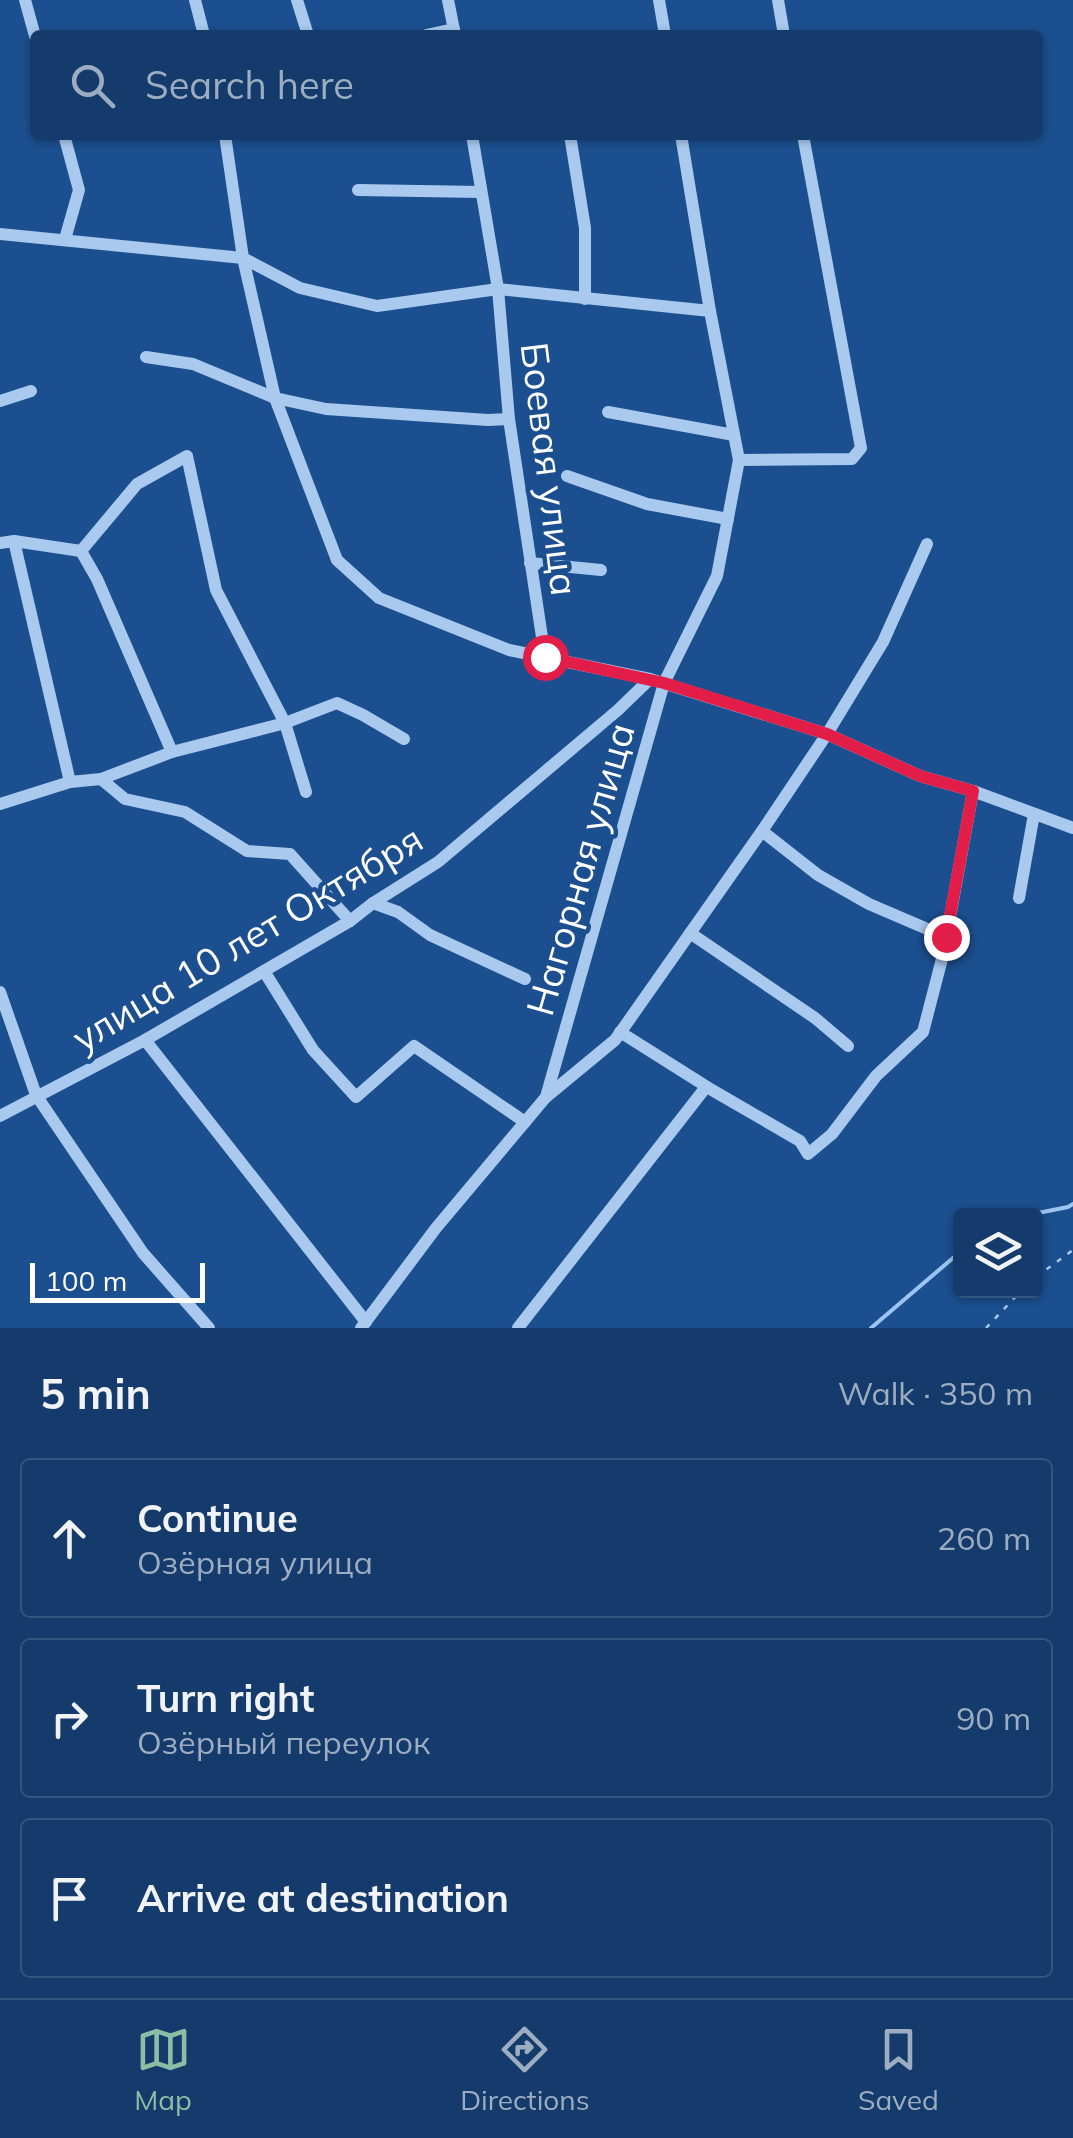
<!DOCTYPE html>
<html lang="en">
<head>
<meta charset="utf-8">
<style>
	:root { --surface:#143b6b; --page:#1d4271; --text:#f1f3f6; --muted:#9dadc1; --line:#33557e; --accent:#8abfa5 }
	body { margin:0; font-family:Mulish,sans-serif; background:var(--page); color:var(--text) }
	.controls { position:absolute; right:30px; bottom:30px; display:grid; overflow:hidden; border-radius:10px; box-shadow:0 2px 8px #0004 }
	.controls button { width:90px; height:90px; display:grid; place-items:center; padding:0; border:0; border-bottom:2px solid var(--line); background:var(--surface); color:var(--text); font:50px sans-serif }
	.scale { position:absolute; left:30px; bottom:25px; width:175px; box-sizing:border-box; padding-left:10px; border:5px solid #fff; border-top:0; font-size:28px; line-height:35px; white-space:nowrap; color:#fff; -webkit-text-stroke:8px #1b4f8f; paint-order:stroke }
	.stop { position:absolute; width:30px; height:30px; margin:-22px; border:8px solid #e11d48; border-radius:50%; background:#fff }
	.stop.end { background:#e11d48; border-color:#fff; box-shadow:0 2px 10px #0008 }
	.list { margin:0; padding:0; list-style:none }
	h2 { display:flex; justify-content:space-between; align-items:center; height:130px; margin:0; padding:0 40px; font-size:42px }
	h2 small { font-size:32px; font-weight:400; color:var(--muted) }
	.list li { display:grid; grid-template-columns:65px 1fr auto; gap:30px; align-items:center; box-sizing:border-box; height:160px; margin:0 20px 20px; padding:0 20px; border:2px solid var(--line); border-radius:10px }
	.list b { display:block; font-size:38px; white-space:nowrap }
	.list p { margin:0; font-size:32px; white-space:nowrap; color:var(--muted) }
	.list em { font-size:32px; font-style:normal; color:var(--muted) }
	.icon { flex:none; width:55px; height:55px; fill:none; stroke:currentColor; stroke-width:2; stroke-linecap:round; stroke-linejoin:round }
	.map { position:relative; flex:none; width:1073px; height:1328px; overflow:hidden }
	.search { position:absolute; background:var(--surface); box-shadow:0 2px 8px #0004; left:30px; right:30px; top:30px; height:110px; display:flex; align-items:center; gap:25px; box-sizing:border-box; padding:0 35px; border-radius:10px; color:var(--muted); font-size:38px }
	.sheet { height:670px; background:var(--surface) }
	nav { display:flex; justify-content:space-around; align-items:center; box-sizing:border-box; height:140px; border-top:2px solid var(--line); background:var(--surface); font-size:28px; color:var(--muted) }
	nav a { display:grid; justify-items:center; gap:5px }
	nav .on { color:var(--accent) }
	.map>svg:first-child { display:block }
</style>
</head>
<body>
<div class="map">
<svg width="1073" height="1328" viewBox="0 0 1073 1328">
	<rect width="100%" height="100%" fill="#1b4f8f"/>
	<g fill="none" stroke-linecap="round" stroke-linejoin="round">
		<!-- stream -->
		<g stroke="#9cc4f0" stroke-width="4">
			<path d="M 1023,1216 L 1068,1207 L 1073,1204"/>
			<path d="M 871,1328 L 960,1252"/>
		</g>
		<!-- path -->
		<g stroke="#a9c9ee" stroke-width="2.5" stroke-dasharray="5 8" stroke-linecap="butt">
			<path d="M 1036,1277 L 1073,1250"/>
			<path d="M 986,1328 L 1022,1290"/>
		</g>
		<!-- minor -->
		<g stroke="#a9c9ee" stroke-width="12">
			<path d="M 25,0 L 35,36"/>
			<path d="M 195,0 L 204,35"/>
			<path d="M 297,0 L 308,35"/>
			<path d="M 448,0 L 455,35"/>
			<path d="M 659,0 L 665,35"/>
			<path d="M 778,0 L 784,35"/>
			<path d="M 426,35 L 454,29"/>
			<path d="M 64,135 L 79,190 L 65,239"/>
			<path d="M 225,135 L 243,258 L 275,398 L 337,560 L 379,598 L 509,650 L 650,679 L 827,734 L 920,776 L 973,791 L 1073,828"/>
			<path d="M 472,135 L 498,289 L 509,419 L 545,657"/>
			<path d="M 570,135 L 585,228 L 585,299"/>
			<path d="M 358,190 L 481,192"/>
			<path d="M 0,234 L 243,258 L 300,288 L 377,306 L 498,289 L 710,311"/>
			<path d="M 146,357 L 193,364 L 275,398 L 326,409 L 488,420 L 509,419"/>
			<path d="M 0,401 L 31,391"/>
			<path d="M 608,412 L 734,435"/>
			<path d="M 739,460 L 852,459 L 861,448 L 803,135"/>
			<path d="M 567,476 L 647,504 L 728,519"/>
			<path d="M 14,541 L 70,782"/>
			<path d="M 0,543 L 14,541 L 81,551 L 137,484 L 187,456 L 216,590 L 285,723 L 306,792"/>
			<path d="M 81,551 L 97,579 L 172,752"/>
			<path d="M 530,563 L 601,570"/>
			<path d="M 101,779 L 125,799 L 185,812 L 247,851 L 290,854 L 350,921"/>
			<path d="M 0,804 L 70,782 L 101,779 L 172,752 L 285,723 L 337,703 L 363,715 L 404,739"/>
			<path d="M 762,831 L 818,875 L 869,904 L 946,937"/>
			<path d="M 1019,898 L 1034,814"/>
			<path d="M 373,903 L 398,912 L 430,935 L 525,979"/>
			<path d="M 690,933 L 815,1018 L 848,1046"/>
			<path d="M 264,971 L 313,1050 L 356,1097 L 414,1046 L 525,1122"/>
			<path d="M 0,992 L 36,1095 L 143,1253 L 209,1328"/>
			<path d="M 620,1032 L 712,1090 L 800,1141 L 808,1154 L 832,1134 L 876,1076 L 923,1032 L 943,955 L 973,791"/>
			<path d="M 145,1040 L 366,1322"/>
			<path d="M 546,1097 L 664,683 L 717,576 L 739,460 L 710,311 L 681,135"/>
			<path d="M 0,1116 L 145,1040 L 350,921 L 373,903 L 438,862 L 618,710 L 650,679"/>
			<path d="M 361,1328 L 436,1228 L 546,1097 L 615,1040 L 762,831 L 827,734 L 883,642 L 927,544"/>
			<path d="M 518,1328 L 706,1087"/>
		</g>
	</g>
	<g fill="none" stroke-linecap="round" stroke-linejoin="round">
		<!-- route -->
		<path stroke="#e11d48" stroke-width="12" d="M 545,657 L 664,683 L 827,734 L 920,776 L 973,791 L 946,937"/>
	</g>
	<g text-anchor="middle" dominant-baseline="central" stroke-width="9" stroke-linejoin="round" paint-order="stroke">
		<!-- street labels -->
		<g font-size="38" fill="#fff" stroke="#1b4f8f">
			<text transform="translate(550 469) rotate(83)">Боевая улица</text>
			<text transform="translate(580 869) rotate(-74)">Нагорная улица</text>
			<text transform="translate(247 938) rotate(-31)">улица 10 лет Октября</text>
		</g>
	</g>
</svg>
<div class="controls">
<button><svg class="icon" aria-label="layers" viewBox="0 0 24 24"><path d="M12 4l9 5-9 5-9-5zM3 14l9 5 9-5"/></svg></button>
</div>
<div class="scale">100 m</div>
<div class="stop" style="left:545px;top:657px"></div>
<div class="stop end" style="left:946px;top:937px"></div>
<div class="search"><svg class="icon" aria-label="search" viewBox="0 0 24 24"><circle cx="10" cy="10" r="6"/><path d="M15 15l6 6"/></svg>Search here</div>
</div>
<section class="sheet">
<h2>5 min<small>Walk · 350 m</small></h2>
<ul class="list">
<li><svg class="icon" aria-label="ahead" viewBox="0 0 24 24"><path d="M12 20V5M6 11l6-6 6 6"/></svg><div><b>Continue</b><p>Озёрная улица</p></div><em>260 m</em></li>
<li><svg class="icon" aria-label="right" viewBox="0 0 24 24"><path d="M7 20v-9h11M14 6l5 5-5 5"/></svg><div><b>Turn right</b><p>Озёрный переулок</p></div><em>90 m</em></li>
<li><svg class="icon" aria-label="arrive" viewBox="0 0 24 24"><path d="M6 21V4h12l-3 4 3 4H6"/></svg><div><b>Arrive at destination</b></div></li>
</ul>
</section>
<nav>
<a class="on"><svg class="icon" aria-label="map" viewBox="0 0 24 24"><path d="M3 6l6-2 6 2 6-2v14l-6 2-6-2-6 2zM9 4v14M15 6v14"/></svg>Map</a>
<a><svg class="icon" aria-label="directions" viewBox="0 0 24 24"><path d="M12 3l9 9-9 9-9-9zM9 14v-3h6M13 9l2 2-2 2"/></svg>Directions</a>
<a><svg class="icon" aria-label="saved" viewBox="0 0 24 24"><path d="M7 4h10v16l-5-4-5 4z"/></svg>Saved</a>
</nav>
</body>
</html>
